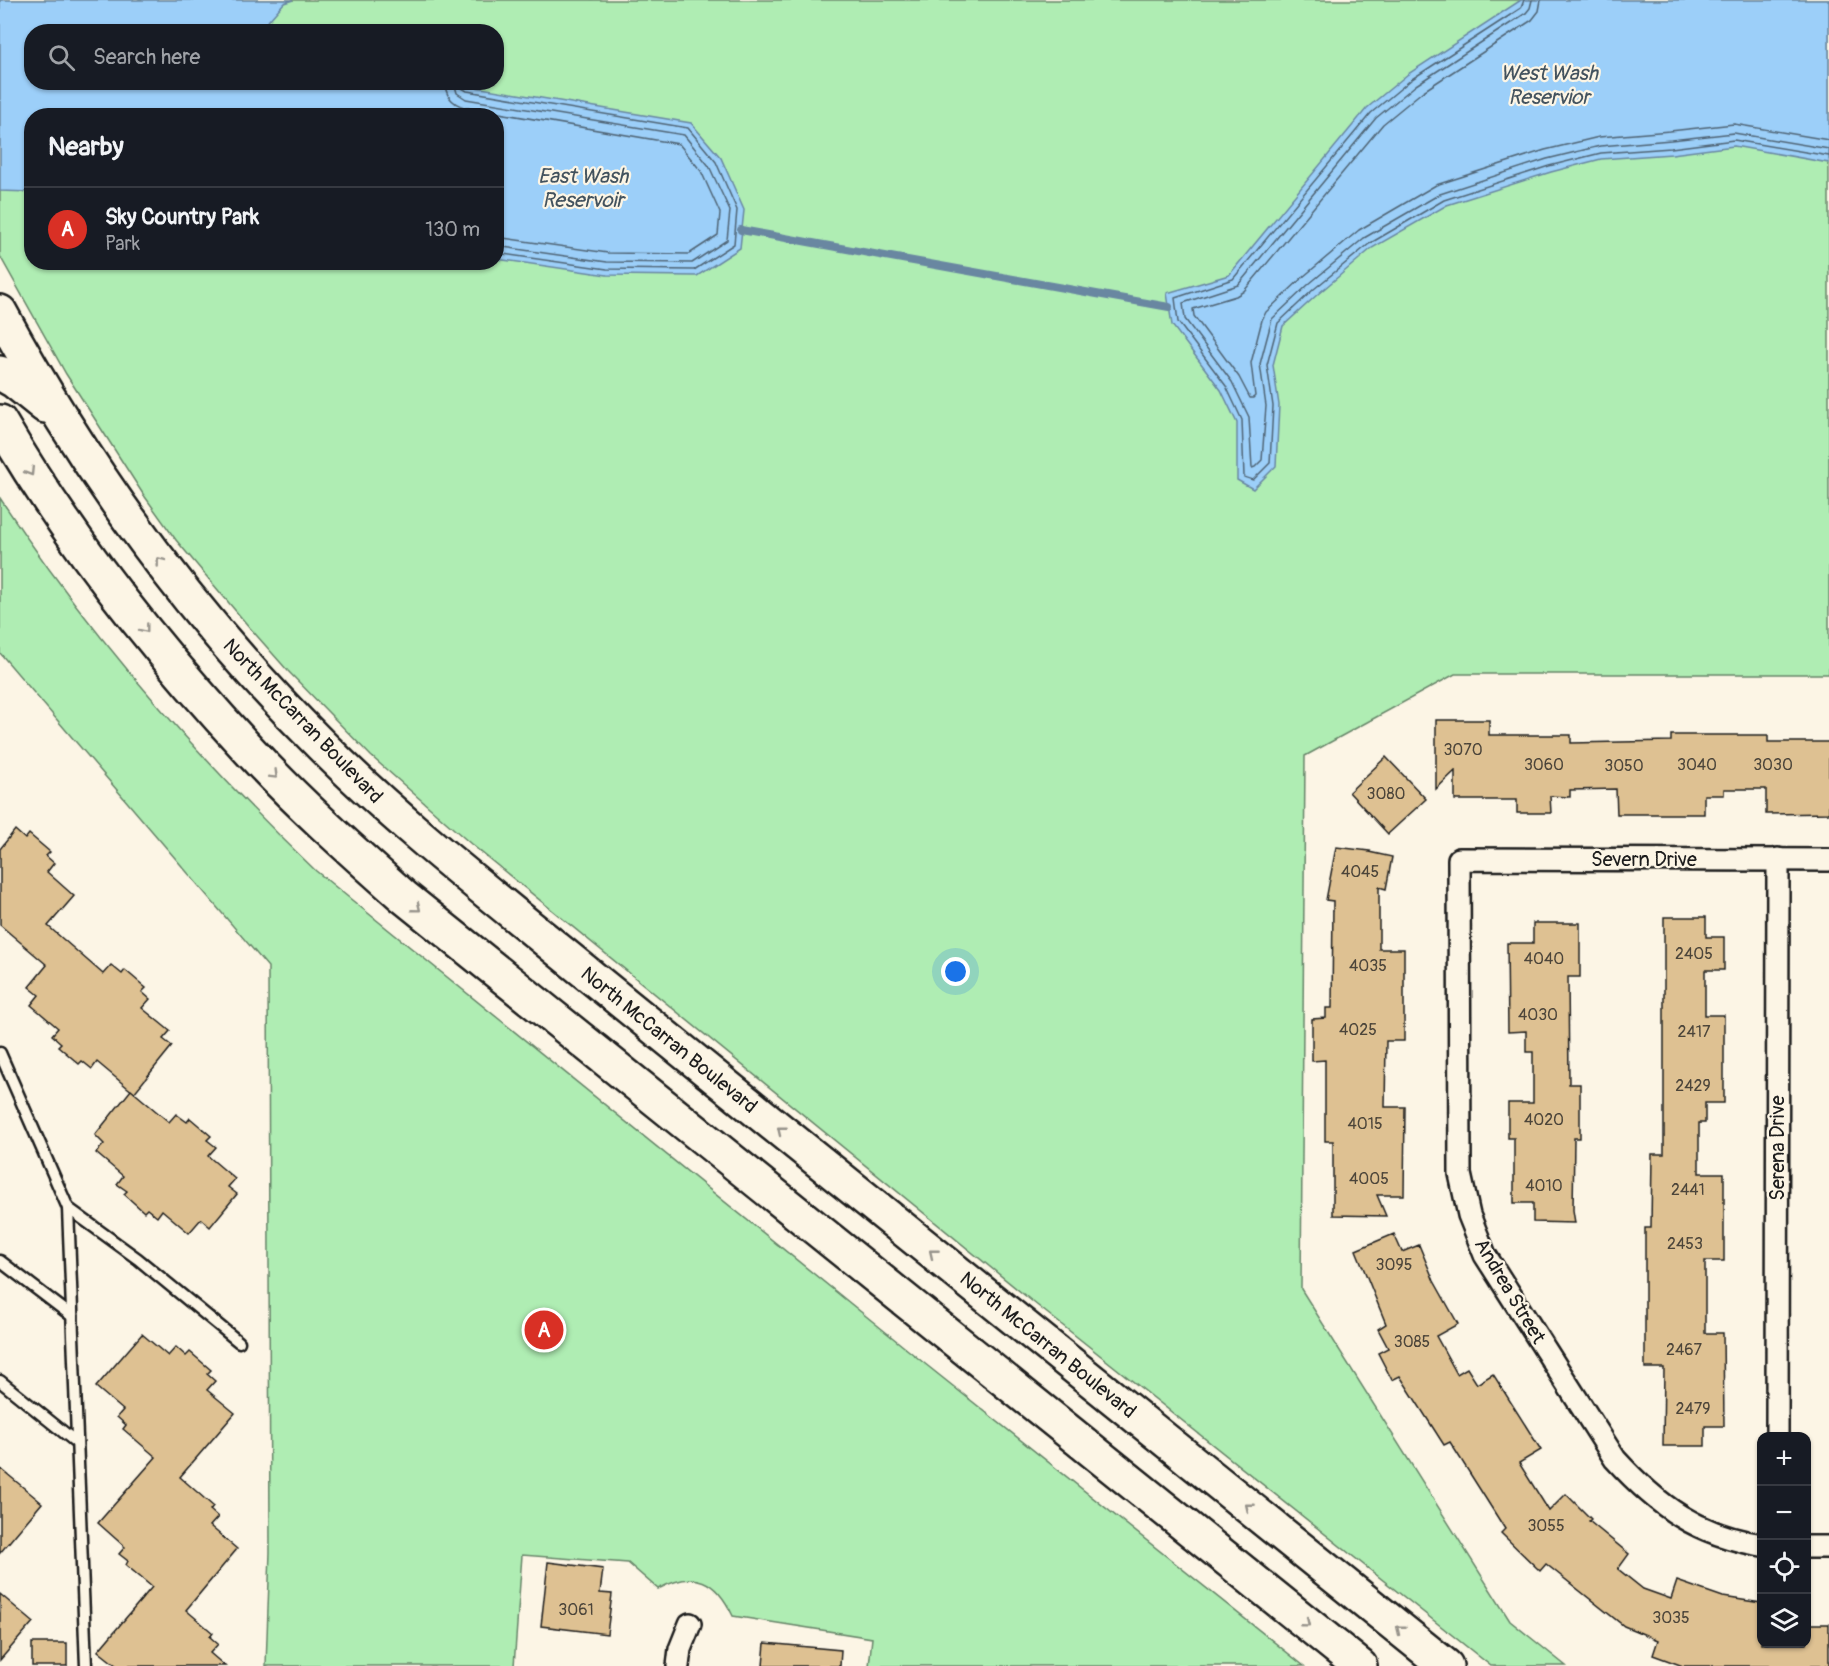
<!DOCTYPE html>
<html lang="en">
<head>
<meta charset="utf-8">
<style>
	:root { --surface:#171b24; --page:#20242c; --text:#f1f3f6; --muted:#9ea1a6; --line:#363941; --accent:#d93025 }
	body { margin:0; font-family:Pangolin,sans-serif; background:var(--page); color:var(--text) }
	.controls { position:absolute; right:18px; bottom:18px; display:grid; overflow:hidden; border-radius:12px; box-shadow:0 2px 4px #0004 }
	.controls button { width:54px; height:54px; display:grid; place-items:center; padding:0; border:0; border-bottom:2px solid var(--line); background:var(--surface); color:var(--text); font:30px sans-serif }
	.you { position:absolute; left:956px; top:972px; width:21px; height:21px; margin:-15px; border:4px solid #fff; border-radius:50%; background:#1a73e8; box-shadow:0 0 0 9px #1a73e833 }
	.badge { display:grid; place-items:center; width:39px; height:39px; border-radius:50%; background:var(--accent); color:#fff; font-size:20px; font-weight:700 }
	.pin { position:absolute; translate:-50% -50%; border:3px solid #fff; box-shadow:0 2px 6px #0006 }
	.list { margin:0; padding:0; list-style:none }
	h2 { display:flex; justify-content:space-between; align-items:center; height:78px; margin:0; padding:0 24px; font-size:26px }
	h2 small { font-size:20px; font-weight:400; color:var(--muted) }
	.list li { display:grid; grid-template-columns:39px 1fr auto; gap:18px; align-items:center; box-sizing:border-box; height:84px; padding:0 24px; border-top:2px solid var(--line) }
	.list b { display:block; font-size:22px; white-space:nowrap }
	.list p { margin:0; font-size:20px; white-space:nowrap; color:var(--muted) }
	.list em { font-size:20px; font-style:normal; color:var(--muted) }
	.icon { flex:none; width:33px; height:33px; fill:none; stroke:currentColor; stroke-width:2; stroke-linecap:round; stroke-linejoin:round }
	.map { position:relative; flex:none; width:1829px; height:1666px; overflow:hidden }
	.search { position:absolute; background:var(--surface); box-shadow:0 2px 4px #0004; left:24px; top:24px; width:480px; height:66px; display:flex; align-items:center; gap:15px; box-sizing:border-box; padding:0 21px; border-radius:24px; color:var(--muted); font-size:22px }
	.panel { position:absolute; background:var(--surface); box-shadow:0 2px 4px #0004; left:24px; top:108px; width:480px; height:162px; border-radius:24px }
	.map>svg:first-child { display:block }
</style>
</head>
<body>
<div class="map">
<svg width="1829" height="1666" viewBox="0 0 1829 1666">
	<rect width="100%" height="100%" fill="#fcf5e5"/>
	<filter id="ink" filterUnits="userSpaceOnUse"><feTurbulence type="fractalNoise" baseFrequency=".0167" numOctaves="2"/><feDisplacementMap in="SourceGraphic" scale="12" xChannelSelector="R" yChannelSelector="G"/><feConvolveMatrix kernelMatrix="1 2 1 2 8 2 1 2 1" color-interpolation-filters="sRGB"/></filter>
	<g filter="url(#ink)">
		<!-- green -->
		<g fill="#afedb3" stroke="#668468" stroke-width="1.5" fill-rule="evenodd">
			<path d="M 0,0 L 1829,0 L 1829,674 L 1455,674 L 1305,756 L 1301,1289 L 1510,1621 L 1566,1666 L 1491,1666 L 1033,1302 L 471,844 L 371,756 L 288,671 L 250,628 L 176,540 L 143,494 L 66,374 L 0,256 ZM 32,32 L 496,32 L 496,82 L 32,82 ZM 32,116 L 496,116 L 496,262 L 32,262 Z"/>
			<path d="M 0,498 C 89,634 198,758 316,871 L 924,1363 L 1304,1666 L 869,1666 L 872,1638 L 733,1616 C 716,1580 695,1569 658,1589 L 628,1563 L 522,1555 L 514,1666 L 266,1666 L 270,1552 L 268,967 L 0,653 Z"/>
		</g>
		<!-- water -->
		<g fill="#9ccff9" stroke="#6987a1" stroke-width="1.5">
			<path d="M 0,0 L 293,0 L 284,3 L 262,28 L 264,31 L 32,32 L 32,82 L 451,83 L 691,123 L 721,158 L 744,210 L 740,248 L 697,276 L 607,275 L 497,259 L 496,116 L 32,116 L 31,192 L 0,191 Z"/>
			<path d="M 1521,0 L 1829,0 L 1829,163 L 1734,146 L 1672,154 L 1601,159 L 1551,172 L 1447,205 L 1372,248 L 1318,294 L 1283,326 L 1273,365 L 1279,405 L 1276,466 L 1253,489 L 1237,480 L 1237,423 L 1221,390 L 1172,325 L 1167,293 L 1229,275 L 1367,108 L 1408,74 Z"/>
		</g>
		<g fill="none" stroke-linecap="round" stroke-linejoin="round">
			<!-- shore -->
			<g stroke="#4f6474" stroke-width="1.5">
				<path d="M 1524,0 L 1521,8 L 1412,79 L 1371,113 L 1233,279 L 1175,298 L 1178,322 L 1226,386 L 1242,420 L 1244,477 L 1253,480 L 1270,463 L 1273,406 L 1267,365 L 1278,323 L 1314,289 L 1369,244 L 1444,200 L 1549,166 L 1601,153 L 1671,148 L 1734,140 L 1829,156"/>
				<path d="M 1532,0 L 1530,8 L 1526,13 L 1416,85 L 1376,118 L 1238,285 L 1183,303 L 1185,319 L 1232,382 L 1249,417 L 1252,468 L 1255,467 L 1262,460 L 1266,406 L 1260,364 L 1272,319 L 1309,284 L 1364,238 L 1440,194 L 1547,159 L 1600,146 L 1671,140 L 1734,133 L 1829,149"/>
				<path d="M 1541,0 L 1539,11 L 1532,20 L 1422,92 L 1383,124 L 1244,291 L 1236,296 L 1193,309 L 1194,316 L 1239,377 L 1250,398 L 1253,398 L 1255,396 L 1251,363 L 1262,320 L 1266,312 L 1303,277 L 1359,230 L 1436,185 L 1545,150 L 1599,137 L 1670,131 L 1734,124 L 1829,140"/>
				<path d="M 445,82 C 445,95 451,103 464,107 L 679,144 L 701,171 L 720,213 L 718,235 L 689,254 L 608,253 L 496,237"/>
				<path d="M 454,82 L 457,93 L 466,99 L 684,135 L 709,166 L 730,211 L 727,240 L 692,263 L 607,262 L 496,246"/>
				<path d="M 461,82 L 462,88 L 467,91 L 688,128 L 716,162 L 737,210 L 734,244 L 694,270 L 607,269 L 496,253"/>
			</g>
			<!-- stream -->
			<path stroke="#6987a1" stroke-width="8" d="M 741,230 L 1169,307"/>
		</g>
		<!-- building -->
		<g fill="#dec192" stroke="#1c1c1c" stroke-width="1.5">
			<path d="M 1436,720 L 1489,720 L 1489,735 L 1571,735 L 1571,743 L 1671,741 L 1671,735 L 1768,735 L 1768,742 L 1829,742 L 1829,813 L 1766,814 L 1766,789 L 1724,789 L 1724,795 L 1704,795 L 1704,814 L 1617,814 L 1616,789 L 1570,790 L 1570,797 L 1550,796 L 1551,813 L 1517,813 L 1517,800 L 1455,800 L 1455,771 L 1436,789 Z"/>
			<path d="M 1386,757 L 1426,799 L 1388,834 L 1349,792 Z"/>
			<path d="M 15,830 L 25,839 L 29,834 L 50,852 L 46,856 L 54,863 L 47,872 L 74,896 L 48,926 L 103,974 L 111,965 L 122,974 L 125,970 L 146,988 L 142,992 L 150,999 L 142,1008 L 170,1031 L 163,1039 L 172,1046 L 134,1093 L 97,1062 L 92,1069 L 82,1061 L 79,1064 L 58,1046 L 61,1043 L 52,1035 L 58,1028 L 31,1005 L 39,995 L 29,987 L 47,965 L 0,925 L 0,849 Z"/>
			<path d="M 1336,847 L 1370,851 L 1369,852 L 1392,857 L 1386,889 L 1379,887 L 1379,949 L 1404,949 L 1404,1041 L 1386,1041 L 1385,1107 L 1405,1107 L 1404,1195 L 1377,1195 L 1386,1216 L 1333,1215 L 1333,1141 L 1325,1141 L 1325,1060 L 1312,1061 L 1312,1019 L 1326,1018 L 1326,1008 L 1332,1008 L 1333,901 L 1326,900 Z"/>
			<path d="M 1664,917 L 1706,917 L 1706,937 L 1724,937 L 1724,970 L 1705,970 L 1705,1015 L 1724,1015 L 1724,1103 L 1705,1103 L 1705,1123 L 1699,1123 L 1699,1173 L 1724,1173 L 1724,1261 L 1705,1261 L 1705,1333 L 1723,1333 L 1724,1426 L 1705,1426 L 1705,1446 L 1663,1446 L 1664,1368 L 1645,1368 L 1645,1228 L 1651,1228 L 1652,1154 L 1664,1154 Z"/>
			<path d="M 1533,923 L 1580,923 L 1580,977 L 1568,977 L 1569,1084 L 1580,1084 L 1580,1138 L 1574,1138 L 1573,1210 L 1575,1223 L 1533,1222 L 1533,1203 L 1514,1203 L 1514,1138 L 1508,1138 L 1508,1103 L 1533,1103 L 1533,1052 L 1526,1052 L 1526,1031 L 1508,1032 L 1507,943 L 1533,943 Z"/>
			<path d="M 131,1090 L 169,1122 L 176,1114 L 187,1122 L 190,1118 L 211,1136 L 207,1140 L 216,1147 L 208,1156 L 235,1179 L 228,1187 L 237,1194 L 210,1227 L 201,1219 L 189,1233 L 162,1210 L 157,1217 L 147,1209 L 144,1212 L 124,1194 L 127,1191 L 117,1184 L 123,1176 L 96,1153 L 104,1144 L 95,1135 Z"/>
			<path d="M 1394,1234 L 1402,1252 L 1419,1245 L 1434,1281 L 1458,1324 L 1436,1336 L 1457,1374 L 1467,1368 L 1477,1384 L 1493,1374 L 1541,1450 L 1519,1463 L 1549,1511 L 1566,1494 L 1591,1519 L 1589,1521 L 1629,1554 L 1618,1569 L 1643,1589 L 1671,1599 L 1677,1581 L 1723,1597 L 1761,1603 L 1761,1644 L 1806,1644 L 1806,1624 L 1829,1624 L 1829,1666 L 1683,1666 L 1653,1655 L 1658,1640 L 1624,1626 L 1546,1564 L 1540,1571 L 1501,1533 L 1505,1529 L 1450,1442 L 1444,1445 L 1400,1376 L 1392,1380 L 1378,1353 L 1388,1348 L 1378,1329 L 1386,1324 L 1356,1250 Z"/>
			<path d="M 142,1334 L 168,1356 L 176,1347 L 186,1356 L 190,1352 L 211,1370 L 207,1374 L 215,1381 L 207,1390 L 235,1413 L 180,1477 L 213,1506 L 210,1510 L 218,1517 L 210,1526 L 237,1549 L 186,1610 L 213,1633 L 210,1637 L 218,1644 L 210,1653 L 225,1666 L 117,1666 L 98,1651 L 152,1587 L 126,1565 L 128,1561 L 119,1554 L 125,1547 L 98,1523 L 156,1457 L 123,1429 L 126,1425 L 117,1417 L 123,1410 L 96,1387 Z"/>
			<path d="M 0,1468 L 42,1503 L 0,1553 Z"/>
			<path d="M 548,1562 L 603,1569 L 600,1593 L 612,1594 L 607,1634 L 541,1626 Z"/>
			<path d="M 0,1594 L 33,1622 L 0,1660 Z"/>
			<rect x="32" y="1643" width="35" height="23"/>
			<path d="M 765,1643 L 841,1650 L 840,1666 L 763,1666 Z"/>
		</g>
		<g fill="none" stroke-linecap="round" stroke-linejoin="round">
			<!-- lane casing -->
			<g stroke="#1c1c1c" stroke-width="15">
				<g id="lane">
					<path d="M 0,1053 L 68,1208 L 138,1259 L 239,1342"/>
					<path d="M 68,1208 L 86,1666"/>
					<path d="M 0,1261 L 72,1316"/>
					<path d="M 0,1381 L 77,1443"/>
				</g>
			</g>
			<!-- street casing -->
			<g stroke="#1c1c1c" stroke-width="26">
				<g id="street">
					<path d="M 1777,1436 L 1778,859"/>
					<path d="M 1762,1545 C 1697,1535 1658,1506 1615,1459 L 1485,1255 L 1469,1215 L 1460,1174 L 1459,859 L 1829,860"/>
					<path d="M 1806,1547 L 1829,1547"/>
					<path d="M 678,1666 L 680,1649 L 690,1624"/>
				</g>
			</g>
			<!-- primary casing -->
			<g stroke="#1c1c1c" stroke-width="38">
				<g id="primary">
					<path d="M 0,312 C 86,471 193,618 321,745 C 385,809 455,866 525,923 C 608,991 691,1058 774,1125 C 998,1305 1223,1484 1446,1666"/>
					<path d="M 0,373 L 14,381 L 45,406"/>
					<path d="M 0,422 C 69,540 156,650 249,750 C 297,802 351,850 404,897 L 1360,1666"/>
				</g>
			</g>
			<!-- lane -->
			<use href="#lane" stroke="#fcf5e5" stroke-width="10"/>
			<!-- street -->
			<use href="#street" stroke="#fcf5e5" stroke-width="21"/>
			<!-- primary -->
			<use href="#primary" stroke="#fcf5e5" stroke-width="33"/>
		</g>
		<!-- one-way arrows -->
		<defs><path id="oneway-chevron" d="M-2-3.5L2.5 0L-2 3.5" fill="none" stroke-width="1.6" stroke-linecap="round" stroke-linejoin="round" transform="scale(1.5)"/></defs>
		<g stroke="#97938b">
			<use href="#oneway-chevron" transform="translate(30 472) rotate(58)"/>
			<use href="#oneway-chevron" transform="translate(160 561) rotate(-128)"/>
			<use href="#oneway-chevron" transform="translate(145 629) rotate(52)"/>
			<use href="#oneway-chevron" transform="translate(274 775) rotate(45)"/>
			<use href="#oneway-chevron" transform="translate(417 908) rotate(39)"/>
			<use href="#oneway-chevron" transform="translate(781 1130) rotate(-141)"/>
			<use href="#oneway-chevron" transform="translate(933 1253) rotate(-141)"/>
			<use href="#oneway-chevron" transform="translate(1249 1507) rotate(-141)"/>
			<use href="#oneway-chevron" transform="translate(1306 1623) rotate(39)"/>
			<use href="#oneway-chevron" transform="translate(1400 1629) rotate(-141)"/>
		</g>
	</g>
	<g text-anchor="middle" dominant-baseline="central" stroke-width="4.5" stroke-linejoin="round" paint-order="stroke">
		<!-- number labels -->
		<g font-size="16" fill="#4c453a">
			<text x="1463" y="750">3070</text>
			<text x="1544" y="765">3060</text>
			<text x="1697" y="765">3040</text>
			<text x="1773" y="765">3030</text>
			<text x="1624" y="766">3050</text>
			<text x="1386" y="794">3080</text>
			<text x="1360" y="872">4045</text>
			<text x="1694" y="954">2405</text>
			<text x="1544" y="959">4040</text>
			<text x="1368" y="966">4035</text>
			<text x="1538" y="1015">4030</text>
			<text x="1358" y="1030">4025</text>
			<text x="1694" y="1032">2417</text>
			<text x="1693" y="1086">2429</text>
			<text x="1544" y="1120">4020</text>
			<text x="1365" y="1124">4015</text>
			<text x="1369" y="1179">4005</text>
			<text x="1544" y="1186">4010</text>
			<text x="1688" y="1190">2441</text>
			<text x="1685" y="1244">2453</text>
			<text x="1394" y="1265">3095</text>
			<text x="1412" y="1342">3085</text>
			<text x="1684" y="1350">2467</text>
			<text x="1693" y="1409">2479</text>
			<text x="1546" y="1526">3055</text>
			<text x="576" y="1610">3061</text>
			<text x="1671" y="1618">3035</text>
		</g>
		<!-- street labels -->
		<g font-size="20" fill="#1c1c1c" stroke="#fcf5e5">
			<text transform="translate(303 721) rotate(46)">North McCarran Boulevard</text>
			<text x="1644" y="859">Severn Drive</text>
			<text transform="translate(669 1040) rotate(39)">North McCarran Boulevard</text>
			<text transform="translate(1777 1148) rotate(-90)">Serena Drive</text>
			<text transform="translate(1510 1291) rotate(59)">Andrea Street</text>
			<text transform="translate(1048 1345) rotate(39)">North McCarran Boulevard</text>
		</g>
		<!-- water labels -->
		<g font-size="21" font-style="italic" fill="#42525e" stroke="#fcf5e5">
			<text x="1549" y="73">West Wash<tspan x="1549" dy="24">Reservior</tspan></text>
			<text x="583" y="176">East Wash<tspan x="583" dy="24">Reservoir</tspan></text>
		</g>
	</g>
</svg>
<div class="controls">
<button>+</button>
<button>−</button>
<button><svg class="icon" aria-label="locate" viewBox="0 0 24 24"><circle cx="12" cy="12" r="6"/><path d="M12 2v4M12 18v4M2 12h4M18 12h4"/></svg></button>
<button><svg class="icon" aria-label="layers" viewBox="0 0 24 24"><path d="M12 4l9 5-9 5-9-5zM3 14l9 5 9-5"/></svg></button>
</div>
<div class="you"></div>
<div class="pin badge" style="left:544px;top:1330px">A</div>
<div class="search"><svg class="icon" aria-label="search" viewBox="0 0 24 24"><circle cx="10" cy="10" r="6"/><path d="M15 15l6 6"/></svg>Search here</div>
<section class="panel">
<h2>Nearby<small></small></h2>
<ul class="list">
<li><span class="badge">A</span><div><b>Sky Country Park</b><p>Park</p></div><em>130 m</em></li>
</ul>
</section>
</div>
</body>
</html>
